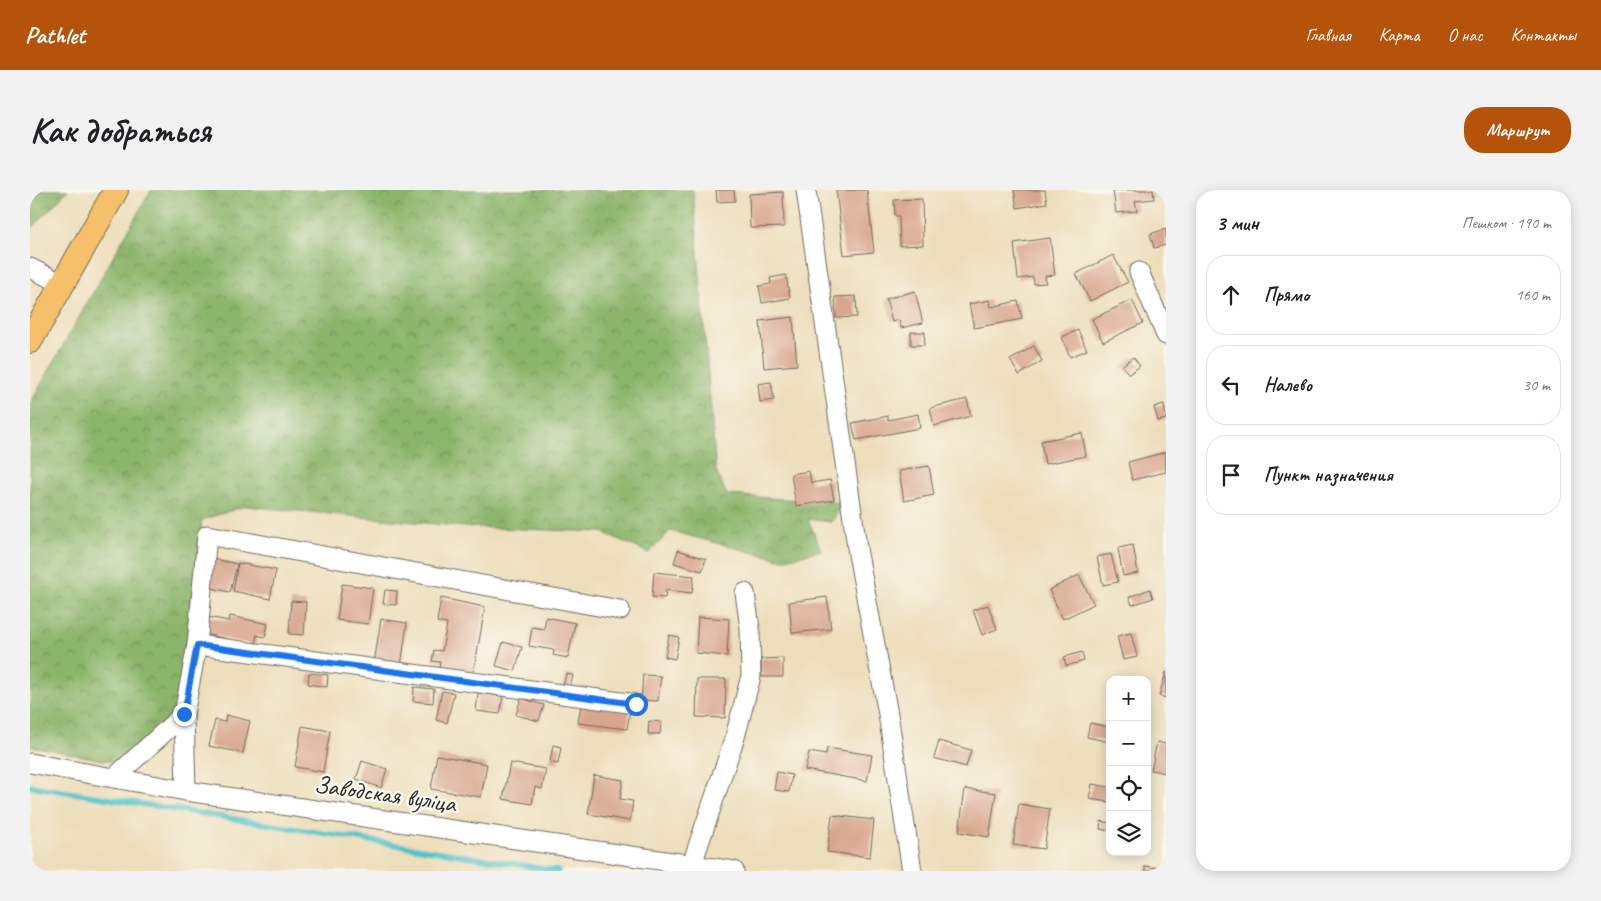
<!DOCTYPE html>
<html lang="ru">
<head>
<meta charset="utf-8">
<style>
	:root { --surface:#fff; --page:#f2f2f2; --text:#202124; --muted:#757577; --line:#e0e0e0; --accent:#b45309 }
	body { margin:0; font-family:Caveat,sans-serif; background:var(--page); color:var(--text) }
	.controls { position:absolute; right:15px; bottom:15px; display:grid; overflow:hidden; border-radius:10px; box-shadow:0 2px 12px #0003 }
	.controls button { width:45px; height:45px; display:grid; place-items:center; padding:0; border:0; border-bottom:1px solid var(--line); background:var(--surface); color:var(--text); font:25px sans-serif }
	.stop { position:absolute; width:15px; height:15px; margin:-11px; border:4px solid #1a73e8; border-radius:50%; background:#fff }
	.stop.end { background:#1a73e8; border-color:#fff; box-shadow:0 1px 5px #0008 }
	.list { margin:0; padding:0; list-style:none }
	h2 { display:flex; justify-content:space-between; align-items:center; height:65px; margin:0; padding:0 20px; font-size:21px }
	h2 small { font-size:16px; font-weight:400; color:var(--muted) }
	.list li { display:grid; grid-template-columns:32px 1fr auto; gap:15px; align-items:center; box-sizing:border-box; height:80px; margin:0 10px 10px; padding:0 10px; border:1px solid var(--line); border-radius:20px }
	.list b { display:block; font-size:19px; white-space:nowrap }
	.list em { font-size:16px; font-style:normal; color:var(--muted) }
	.icon { flex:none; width:28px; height:28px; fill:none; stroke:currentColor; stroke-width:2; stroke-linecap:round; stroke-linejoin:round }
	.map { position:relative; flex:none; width:1136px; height:681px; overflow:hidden; border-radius:20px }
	header { display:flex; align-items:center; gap:30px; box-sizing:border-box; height:70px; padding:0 25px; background:var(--accent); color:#fff }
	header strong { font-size:24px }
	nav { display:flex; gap:28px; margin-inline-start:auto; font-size:18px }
	.intro { display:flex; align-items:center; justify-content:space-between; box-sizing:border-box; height:120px; padding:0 30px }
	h1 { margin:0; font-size:35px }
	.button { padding:12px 22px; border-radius:20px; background:var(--accent); color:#fff; font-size:18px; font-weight:700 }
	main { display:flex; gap:30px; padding:0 30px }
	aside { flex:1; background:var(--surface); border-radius:20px; box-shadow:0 2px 12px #0003 }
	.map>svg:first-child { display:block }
</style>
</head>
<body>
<header>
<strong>Pathlet</strong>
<nav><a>Главная</a><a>Карта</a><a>О нас</a><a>Контакты</a></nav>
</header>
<div class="intro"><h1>Как добраться</h1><a class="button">Маршрут</a></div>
<main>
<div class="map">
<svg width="1136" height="681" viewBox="0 0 1136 681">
	<defs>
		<pattern id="forest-crowns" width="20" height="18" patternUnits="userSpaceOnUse" patternTransform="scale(1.25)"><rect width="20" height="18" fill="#8cb56c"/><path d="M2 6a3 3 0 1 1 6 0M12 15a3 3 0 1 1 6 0" fill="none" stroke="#739359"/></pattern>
	</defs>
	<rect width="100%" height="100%" fill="#fbf7ec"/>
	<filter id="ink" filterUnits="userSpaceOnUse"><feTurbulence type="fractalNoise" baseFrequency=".02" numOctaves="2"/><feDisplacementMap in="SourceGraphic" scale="10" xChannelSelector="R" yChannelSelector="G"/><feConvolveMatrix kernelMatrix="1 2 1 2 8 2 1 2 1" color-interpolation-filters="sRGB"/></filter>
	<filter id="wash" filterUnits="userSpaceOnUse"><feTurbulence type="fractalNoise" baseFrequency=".0096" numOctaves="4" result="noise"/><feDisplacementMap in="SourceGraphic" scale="20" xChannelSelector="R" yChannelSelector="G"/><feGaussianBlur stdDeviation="1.12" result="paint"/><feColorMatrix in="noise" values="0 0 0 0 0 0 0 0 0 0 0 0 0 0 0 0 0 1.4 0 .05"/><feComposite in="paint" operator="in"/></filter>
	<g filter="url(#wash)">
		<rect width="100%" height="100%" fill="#eddebb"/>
		<!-- forest -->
		<g fill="url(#forest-crowns)" stroke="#5c704c">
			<path d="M 0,0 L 38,0 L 0,40 Z"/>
			<path d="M 121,0 L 663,0 L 686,281 L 697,305 L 812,313 L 808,323 L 801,332 L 778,329 L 791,360 L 753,370 L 640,341 L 619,363 L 572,342 L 437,337 L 215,316 L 172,330 L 149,518 L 124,545 L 83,572 L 0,556 L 0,214 Z"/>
		</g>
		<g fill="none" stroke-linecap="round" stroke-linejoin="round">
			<!-- stream -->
			<path stroke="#54c2c9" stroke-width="5.5" d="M 0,596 L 528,681"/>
		</g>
		<g id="blocks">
			<!-- building -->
			<g fill="#d8a68d">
				<path d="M 686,0 L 704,0 L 705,11 L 687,12 Z"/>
				<path d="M 806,0 L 837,0 L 844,62 L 814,65 Z"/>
				<path d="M 984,0 L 1015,0 L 1017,13 L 987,18 Z"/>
				<path d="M 1083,0 L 1123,0 L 1124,9 L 1105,11 L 1107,21 L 1086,23 Z"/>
				<path d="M 753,2 L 754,37 L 720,38 L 719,4 Z"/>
				<path d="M 892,9 L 893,55 L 870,56 L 869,26 L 865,26 L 864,10 Z"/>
				<path d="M 1136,39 L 1136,55 L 1124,58 L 1120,44 Z"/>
				<path d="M 1020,48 L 1025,85 L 1015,86 L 1016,93 L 1004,94 L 1003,87 L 988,89 L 984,53 Z"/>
				<path d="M 1083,65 L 1098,92 L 1060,111 L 1046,84 Z"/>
				<path d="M 756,85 L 760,108 L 732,113 L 729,96 L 741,94 L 740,88 Z"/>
				<path d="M 885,101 L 893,133 L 871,138 L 869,130 L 862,132 L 856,109 Z"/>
				<path d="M 826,106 L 827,127 L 806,128 L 805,107 Z"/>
				<path d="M 960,110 L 961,117 L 988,111 L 992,129 L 944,138 L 939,114 Z"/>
				<path d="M 1102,110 L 1113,133 L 1073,152 L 1062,129 Z"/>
				<path d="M 763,127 L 767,175 L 734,178 L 730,131 Z"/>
				<path d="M 1048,140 L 1057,160 L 1040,167 L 1032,147 Z"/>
				<path d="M 881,142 L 895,142 L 894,155 L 881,155 Z"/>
				<path d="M 1004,156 L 1012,171 L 989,185 L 980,170 Z"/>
				<path d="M 1103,167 L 1110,176 L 1099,184 L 1092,176 Z"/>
				<path d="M 741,192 L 744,210 L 730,212 L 728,194 Z"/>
				<path d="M 937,209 L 941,226 L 904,236 L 900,218 Z"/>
				<path d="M 1134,214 L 1136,229 L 1128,231 L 1124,217 Z"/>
				<path d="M 888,224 L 890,238 L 826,250 L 822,233 L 858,226 L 858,230 Z"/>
				<path d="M 1052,243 L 1056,266 L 1015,274 L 1011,251 Z"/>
				<path d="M 1136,262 L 1136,282 L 1102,290 L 1098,272 Z"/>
				<path d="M 899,276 L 904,305 L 874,311 L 869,281 Z"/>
				<path d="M 779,281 L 781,293 L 800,290 L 804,310 L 766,316 L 761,284 Z"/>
				<path d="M 1103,355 L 1108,383 L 1093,386 L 1088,358 Z"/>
				<path d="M 648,360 L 676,369 L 672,381 L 644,373 Z"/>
				<path d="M 1081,364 L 1088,392 L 1073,395 L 1067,367 Z"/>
				<path d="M 184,369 L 207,374 L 200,402 L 177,397 Z"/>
				<path d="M 208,373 L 246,380 L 240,409 L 203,401 Z"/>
				<path d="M 624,382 L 664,386 L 662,403 L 636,400 L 635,408 L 622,407 Z"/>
				<path d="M 1049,385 L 1064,414 L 1033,429 L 1019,400 Z"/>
				<path d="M 312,394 L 343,398 L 338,434 L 307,430 Z"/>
				<path d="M 1120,399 L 1123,408 L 1102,415 L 1099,407 Z"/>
				<path d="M 355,400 L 367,401 L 366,415 L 353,414 Z"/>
				<path d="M 797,407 L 801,439 L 762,443 L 759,412 Z"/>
				<path d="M 411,408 L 455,417 L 443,486 L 409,480 L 410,472 L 402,471 L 404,460 L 412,461 L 417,434 L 407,432 Z"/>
				<path d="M 261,411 L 276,412 L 274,445 L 259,444 Z"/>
				<path d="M 958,415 L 967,439 L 952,445 L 943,420 Z"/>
				<path d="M 200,426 L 238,434 L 235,447 L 227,445 L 225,455 L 174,444 L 178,427 L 199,431 Z"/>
				<path d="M 516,427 L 545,433 L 538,468 L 523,465 L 524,460 L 499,456 L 502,437 L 514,439 Z"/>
				<path d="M 668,427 L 699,429 L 697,466 L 666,463 Z"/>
				<path d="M 351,429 L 377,433 L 371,477 L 344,473 Z"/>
				<path d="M 1101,443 L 1107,467 L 1093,470 L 1087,446 Z"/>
				<path d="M 639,445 L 649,447 L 645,469 L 635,467 Z"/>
				<path d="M 473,452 L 492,457 L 485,481 L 466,476 Z"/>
				<path d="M 1052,462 L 1054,471 L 1036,476 L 1034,467 Z"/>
				<path d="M 753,468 L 753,487 L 732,487 L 731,469 Z"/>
				<path d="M 1136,482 L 1136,508 L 1129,506 Z"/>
				<path d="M 279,483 L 298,485 L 297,497 L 278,494 Z"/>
				<path d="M 536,484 L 543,485 L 540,498 L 533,496 Z"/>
				<path d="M 613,485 L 631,486 L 628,511 L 611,510 Z"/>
				<path d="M 667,489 L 696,489 L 695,528 L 666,527 Z"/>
				<path d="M 384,497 L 404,499 L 403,513 L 383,511 Z"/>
				<path d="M 412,501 L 424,503 L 417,533 L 406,530 Z"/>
				<path d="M 448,503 L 473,506 L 470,524 L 446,521 Z"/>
				<path d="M 491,508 L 514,515 L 509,531 L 486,525 Z"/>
				<path d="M 551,515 L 600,521 L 597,539 L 548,533 Z"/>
				<path d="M 196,525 L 220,531 L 213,563 L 179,556 L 185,530 L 195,532 Z"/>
				<path d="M 619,531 L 631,532 L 630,544 L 618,544 Z"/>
				<path d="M 1060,533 L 1080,537 L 1080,552 L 1057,547 Z"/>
				<path d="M 272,536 L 300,541 L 293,582 L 265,577 Z"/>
				<path d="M 909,551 L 941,560 L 936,577 L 904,568 Z"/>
				<path d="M 1127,552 L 1136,554 L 1136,583 L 1121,580 Z"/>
				<path d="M 523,555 L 531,557 L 528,574 L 520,572 Z"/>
				<path d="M 797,558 L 842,565 L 837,591 L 775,580 L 779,562 L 796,565 Z"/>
				<path d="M 407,565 L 457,574 L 451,607 L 401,599 Z"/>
				<path d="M 332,571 L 357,579 L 351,598 L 326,589 Z"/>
				<path d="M 480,573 L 516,579 L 512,599 L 505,597 L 502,614 L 473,609 Z"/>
				<path d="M 747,582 L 762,585 L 759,602 L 744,600 Z"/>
				<path d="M 564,585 L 593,590 L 590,609 L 603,611 L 600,631 L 558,624 Z"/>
				<path d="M 1062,594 L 1080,597 L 1080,612 L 1059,609 Z"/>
				<path d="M 935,599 L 966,603 L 959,647 L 929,642 Z"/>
				<path d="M 989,614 L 1020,619 L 1014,659 L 983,655 Z"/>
				<path d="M 802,625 L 844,630 L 840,667 L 797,662 Z"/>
				<path d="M 1071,631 L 1080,633 L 1080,641 L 1070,639 Z"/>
				<path d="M 1115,676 L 1136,679 L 1136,681 L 1115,681 Z"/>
			</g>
		</g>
	</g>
	<g filter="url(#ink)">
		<use href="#blocks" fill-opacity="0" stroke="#6f6a5d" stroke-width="1"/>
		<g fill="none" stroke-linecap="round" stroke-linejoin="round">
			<!-- minor casing -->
			<g stroke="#6f6a5d" stroke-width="21">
				<g id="minor">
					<path d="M 776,0 L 828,364 L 858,524 L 882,681"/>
					<path d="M 0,78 L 33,94"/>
					<path d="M 1109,82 L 1136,145"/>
					<path d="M 167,455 L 177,345 L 590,420"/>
					<path d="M 0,573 L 156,601 L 704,681"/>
					<path d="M 84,588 L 154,524"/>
					<path d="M 156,601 L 154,524 L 167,455 L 606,514"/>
					<path d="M 662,674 L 705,547 L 721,486 L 720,438 L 715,403"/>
				</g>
			</g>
			<!-- major casing -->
			<g stroke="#6f6a5d" stroke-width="26">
				<path id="major" d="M 0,151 L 86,0"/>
			</g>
			<!-- minor -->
			<use href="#minor" stroke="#fff" stroke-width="19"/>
			<!-- major -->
			<use href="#major" stroke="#f6c06b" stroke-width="24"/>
		</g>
	</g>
	<g fill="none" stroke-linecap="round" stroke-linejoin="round" filter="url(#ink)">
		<!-- route -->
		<path stroke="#1a73e8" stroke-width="6" d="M 154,524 L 167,455 L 606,514"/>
	</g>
	<g text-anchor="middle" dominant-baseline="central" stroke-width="5" stroke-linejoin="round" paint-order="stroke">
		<!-- street labels -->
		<g font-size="25" fill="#2b2b2b" stroke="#fbf7ec">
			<text transform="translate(355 604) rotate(8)">Заводская вуліца</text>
		</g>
	</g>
</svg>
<div class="controls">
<button>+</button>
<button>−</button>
<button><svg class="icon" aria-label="locate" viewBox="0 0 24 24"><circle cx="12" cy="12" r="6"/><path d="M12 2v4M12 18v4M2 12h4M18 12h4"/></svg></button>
<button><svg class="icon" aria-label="layers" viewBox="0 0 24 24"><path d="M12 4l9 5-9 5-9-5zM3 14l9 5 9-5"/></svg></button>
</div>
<div class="stop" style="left:606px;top:514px"></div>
<div class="stop end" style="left:154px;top:524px"></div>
</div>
<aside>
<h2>3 мин<small>Пешком · 190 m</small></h2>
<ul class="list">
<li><svg class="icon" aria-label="ahead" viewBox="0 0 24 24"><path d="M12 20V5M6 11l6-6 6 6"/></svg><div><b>Прямо</b></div><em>160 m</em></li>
<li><svg class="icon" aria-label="left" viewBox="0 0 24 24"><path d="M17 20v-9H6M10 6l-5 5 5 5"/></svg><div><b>Налево</b></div><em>30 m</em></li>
<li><svg class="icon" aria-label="arrive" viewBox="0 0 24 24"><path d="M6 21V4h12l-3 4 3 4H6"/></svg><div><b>Пункт назначения</b></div></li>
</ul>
</aside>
</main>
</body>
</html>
